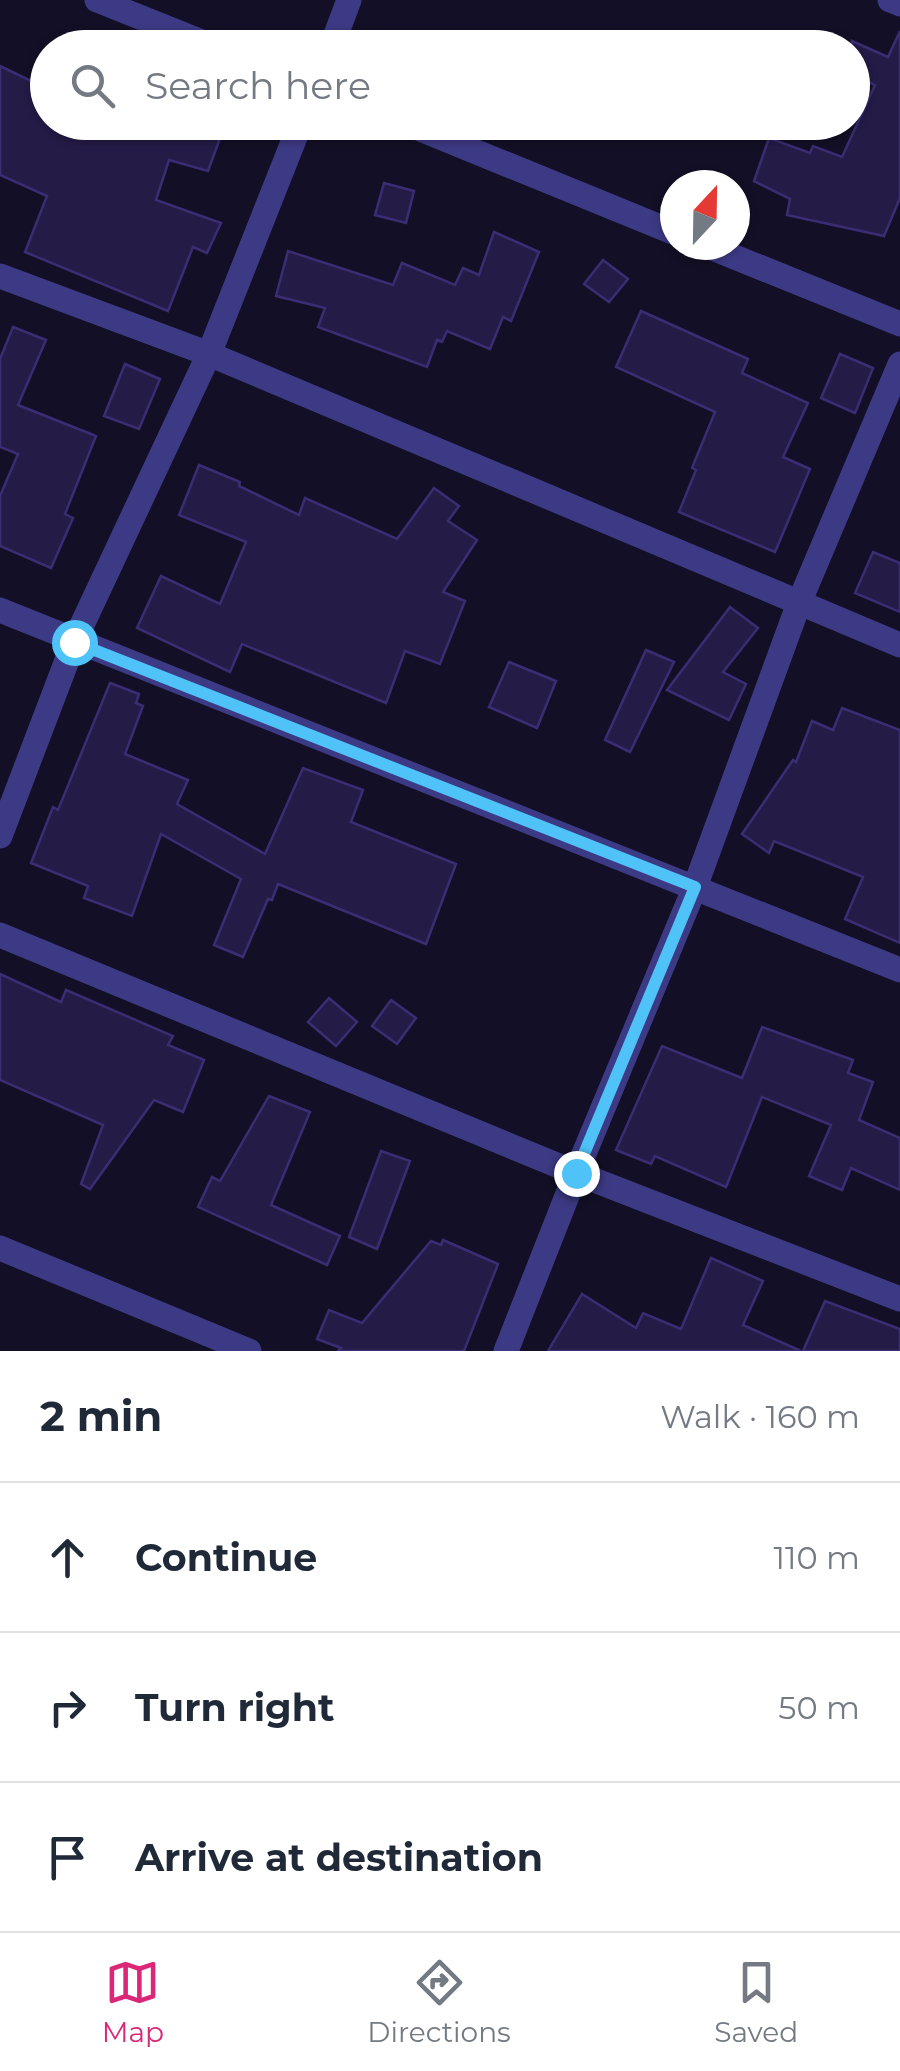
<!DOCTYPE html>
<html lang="en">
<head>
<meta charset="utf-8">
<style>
	:root { --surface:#fff; --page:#f6f6f7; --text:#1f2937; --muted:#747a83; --line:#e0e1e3; --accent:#db2777 }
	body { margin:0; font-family:Montserrat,sans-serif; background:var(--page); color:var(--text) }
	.compass { position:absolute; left:660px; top:170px; width:90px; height:90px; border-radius:50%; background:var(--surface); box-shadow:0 2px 8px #0004; rotate:22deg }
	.stop { position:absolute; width:30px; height:30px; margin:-22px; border:8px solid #4fc3f7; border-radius:50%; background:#fff }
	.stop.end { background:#4fc3f7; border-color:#fff; box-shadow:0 2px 10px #0008 }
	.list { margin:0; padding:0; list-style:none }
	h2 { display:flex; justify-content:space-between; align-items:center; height:130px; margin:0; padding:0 40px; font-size:42px }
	h2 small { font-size:32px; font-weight:400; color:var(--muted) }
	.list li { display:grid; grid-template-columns:65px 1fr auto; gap:30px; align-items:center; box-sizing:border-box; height:150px; padding:0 40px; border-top:2px solid var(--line) }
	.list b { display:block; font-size:38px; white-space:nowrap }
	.list em { font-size:32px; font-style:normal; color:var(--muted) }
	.icon { flex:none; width:55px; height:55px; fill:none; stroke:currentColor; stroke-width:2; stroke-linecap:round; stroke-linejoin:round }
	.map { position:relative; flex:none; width:900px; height:1351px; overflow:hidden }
	.search { position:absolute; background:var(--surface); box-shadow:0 2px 8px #0004; left:30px; right:30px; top:30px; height:110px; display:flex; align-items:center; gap:25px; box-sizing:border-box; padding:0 35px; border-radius:55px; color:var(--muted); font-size:38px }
	.sheet { height:580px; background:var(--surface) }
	nav { display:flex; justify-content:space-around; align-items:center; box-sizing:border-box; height:140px; border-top:2px solid var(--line); background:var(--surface); font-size:28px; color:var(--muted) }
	nav a { display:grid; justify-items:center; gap:5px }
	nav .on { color:var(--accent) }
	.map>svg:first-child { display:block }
</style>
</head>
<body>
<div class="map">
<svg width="900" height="1351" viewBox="0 0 900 1351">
	<rect width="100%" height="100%" fill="#130f26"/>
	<!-- building -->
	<g fill="#241b47" stroke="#3b2d73" stroke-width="2.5">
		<path d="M 900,31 L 900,198 L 884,236 L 787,215 L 790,199 L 754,181 L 769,138 L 810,153 L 813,146 L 842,157 L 875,85 L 852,74 L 852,41 L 888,57 Z"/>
		<path d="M 0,66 L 48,89 L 48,122 L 226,122 L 208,171 L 169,160 L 156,200 L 221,223 L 207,253 L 193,247 L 168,311 L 25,252 L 47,196 L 0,175 Z"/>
		<path d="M 384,183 L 414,191 L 406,223 L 375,215 Z"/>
		<path d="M 494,232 L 539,252 L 511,321 L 503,317 L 490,349 L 447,331 L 442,342 L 437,340 L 427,367 L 318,327 L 325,308 L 276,296 L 288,251 L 393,285 L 402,263 L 455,285 L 463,268 L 479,275 Z"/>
		<path d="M 603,260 L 628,279 L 609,302 L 584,284 Z"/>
		<path d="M 641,311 L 748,359 L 742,373 L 808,403 L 783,457 L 810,469 L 775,552 L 679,512 L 696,470 L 692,468 L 715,412 L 616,367 Z"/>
		<path d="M 13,327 L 46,340 L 18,405 L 96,436 L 65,514 L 73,518 L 51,568 L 0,546 L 0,496 L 18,454 L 0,447 L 0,359 Z"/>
		<path d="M 840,354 L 873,368 L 855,413 L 821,398 Z"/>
		<path d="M 125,364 L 160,379 L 139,429 L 104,416 Z"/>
		<path d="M 199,465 L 240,482 L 239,486 L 299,515 L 305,498 L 397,539 L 434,488 L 459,506 L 448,521 L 477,540 L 443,592 L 465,601 L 440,664 L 405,651 L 386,703 L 242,644 L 230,672 L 137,628 L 161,576 L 220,604 L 246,542 L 179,515 Z"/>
		<path d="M 873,552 L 900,563 L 900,612 L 855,593 Z"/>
		<path d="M 730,607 L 758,628 L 723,672 L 746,684 L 729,720 L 667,690 Z"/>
		<path d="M 646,650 L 674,662 L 630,752 L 605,740 Z"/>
		<path d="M 509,662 L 556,681 L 537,728 L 489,707 Z"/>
		<path d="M 110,683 L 139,694 L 136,703 L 143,706 L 125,754 L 188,780 L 177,804 L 265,854 L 303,768 L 363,790 L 351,822 L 456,864 L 426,944 L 278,884 L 272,900 L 268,899 L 243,957 L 214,945 L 241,879 L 161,834 L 132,916 L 84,898 L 88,886 L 31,863 L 53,807 L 58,810 Z"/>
		<path d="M 842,708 L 900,730 L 900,943 L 845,919 L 863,877 L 774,841 L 769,853 L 742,834 L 793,760 L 796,762 L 812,721 L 833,730 Z"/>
		<path d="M 0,974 L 61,1002 L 66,990 L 173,1036 L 168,1045 L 204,1060 L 183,1112 L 154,1100 L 90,1189 L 81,1184 L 103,1125 L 0,1080 Z"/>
		<path d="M 329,998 L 357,1022 L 336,1046 L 308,1022 Z"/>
		<path d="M 391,1000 L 416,1018 L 397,1044 L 372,1026 Z"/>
		<path d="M 762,1027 L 853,1060 L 848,1073 L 873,1082 L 859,1120 L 900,1138 L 900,1190 L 851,1168 L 842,1190 L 809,1176 L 831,1125 L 762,1097 L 726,1187 L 655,1156 L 651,1164 L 616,1150 L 662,1046 L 742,1078 Z"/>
		<path d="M 269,1096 L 310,1112 L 271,1205 L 340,1236 L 327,1265 L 198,1207 L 212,1177 L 220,1181 Z"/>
		<path d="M 381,1151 L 410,1161 L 377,1249 L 349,1237 Z"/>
		<path d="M 443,1240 L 498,1264 L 464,1351 L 338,1351 L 341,1348 L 317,1339 L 329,1310 L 362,1323 L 431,1241 L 441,1245 Z"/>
		<path d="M 711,1258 L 763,1281 L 743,1325 L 801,1351 L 548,1351 L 582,1294 L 636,1328 L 643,1313 L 681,1329 Z"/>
		<path d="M 825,1301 L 900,1329 L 900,1351 L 803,1351 Z"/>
	</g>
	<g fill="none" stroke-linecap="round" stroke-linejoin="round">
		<!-- street -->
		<g stroke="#3d3a85" stroke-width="25">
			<path d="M 97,0 L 217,48"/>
			<path d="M 890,0 L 900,4"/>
			<path d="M 331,48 L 349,0"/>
			<path d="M 403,122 L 675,233"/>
			<path d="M 705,245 L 900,324"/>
			<path d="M 0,276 L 209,354 L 900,645"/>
			<path d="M 0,610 L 900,970"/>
			<path d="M 0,836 L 74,642 L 209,354 L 301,122"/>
			<path d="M 0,935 L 576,1173 L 900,1299"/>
			<path d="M 0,1248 L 249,1351"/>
			<path d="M 506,1351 L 576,1173 L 695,887 L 799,603 L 900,364"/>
		</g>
	</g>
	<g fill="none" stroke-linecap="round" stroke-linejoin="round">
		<!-- route -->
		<path stroke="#4fc3f7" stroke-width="12" d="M 74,642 L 695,887 L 576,1173"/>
	</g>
</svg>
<svg class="compass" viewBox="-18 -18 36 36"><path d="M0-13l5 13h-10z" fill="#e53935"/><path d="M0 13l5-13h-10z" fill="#747a83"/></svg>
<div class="stop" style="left:74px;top:642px"></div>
<div class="stop end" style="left:576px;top:1173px"></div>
<div class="search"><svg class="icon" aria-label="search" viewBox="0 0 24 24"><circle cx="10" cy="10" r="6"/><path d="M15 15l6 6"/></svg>Search here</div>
</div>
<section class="sheet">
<h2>2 min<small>Walk · 160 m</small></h2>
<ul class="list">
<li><svg class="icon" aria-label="ahead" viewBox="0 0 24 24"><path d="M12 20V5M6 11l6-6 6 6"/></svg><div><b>Continue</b></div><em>110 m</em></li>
<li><svg class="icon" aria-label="right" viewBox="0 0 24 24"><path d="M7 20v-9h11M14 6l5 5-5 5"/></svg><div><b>Turn right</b></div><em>50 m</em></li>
<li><svg class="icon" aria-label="arrive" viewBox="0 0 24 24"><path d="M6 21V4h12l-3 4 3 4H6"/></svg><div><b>Arrive at destination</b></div></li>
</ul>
</section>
<nav>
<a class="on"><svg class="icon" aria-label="map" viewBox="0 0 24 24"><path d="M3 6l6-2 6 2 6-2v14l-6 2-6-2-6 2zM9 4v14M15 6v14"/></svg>Map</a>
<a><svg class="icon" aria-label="directions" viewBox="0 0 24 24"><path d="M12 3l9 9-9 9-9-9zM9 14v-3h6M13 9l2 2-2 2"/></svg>Directions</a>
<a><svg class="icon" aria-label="saved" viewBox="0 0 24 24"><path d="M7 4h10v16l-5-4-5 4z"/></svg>Saved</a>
</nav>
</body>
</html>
